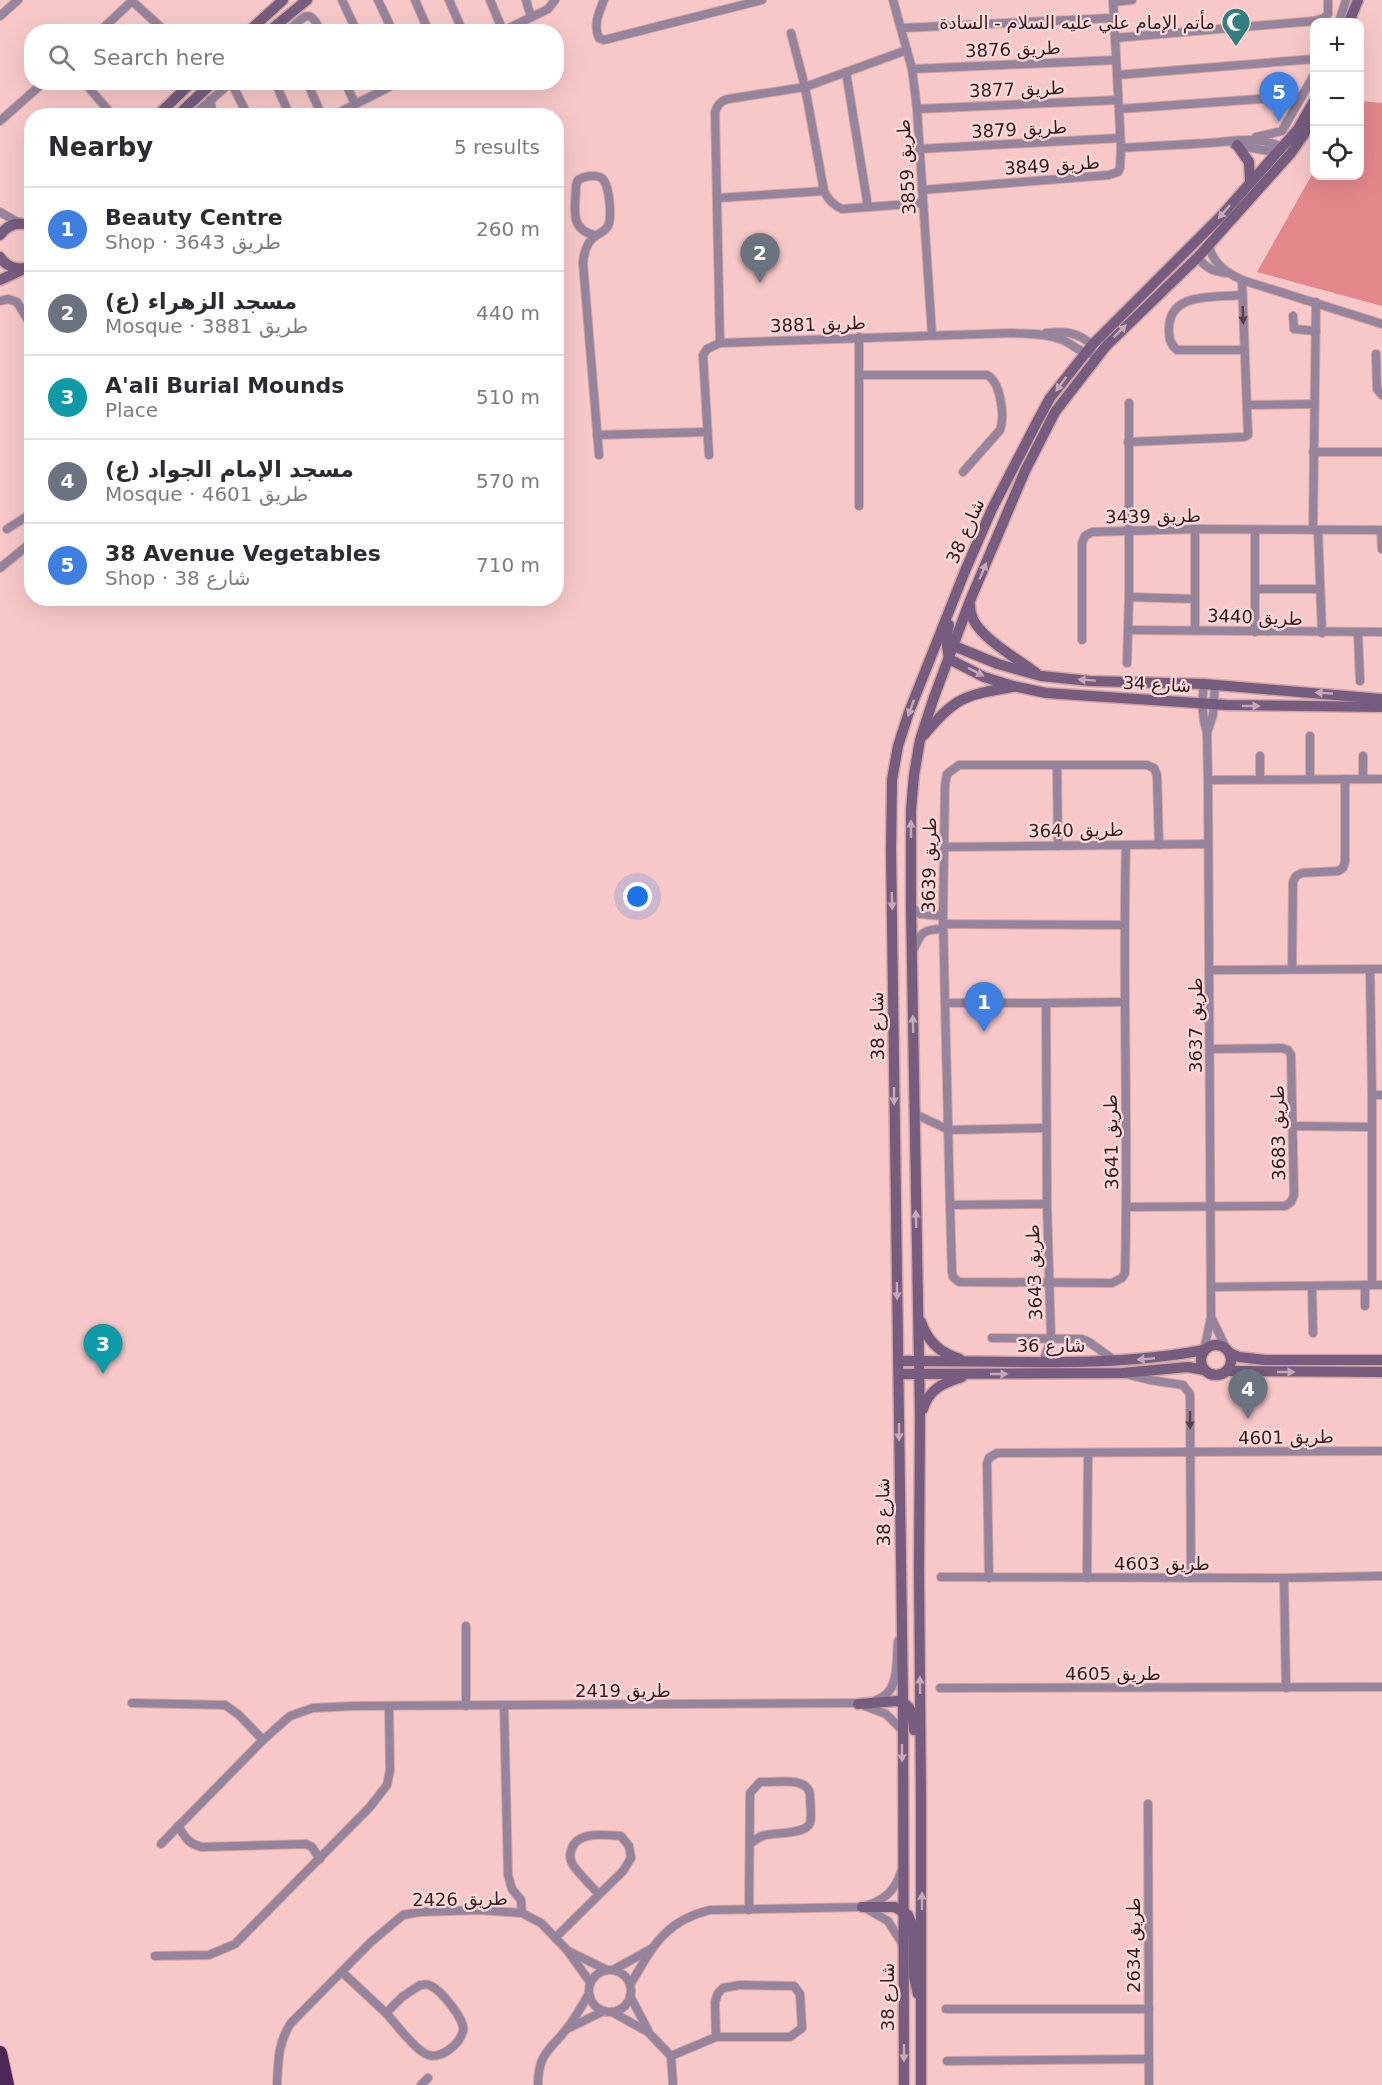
<!DOCTYPE html>
<html lang="en">
<head>
<meta charset="utf-8">
<style>
	:root { --surface:#fff; --page:#f7f7f7; --text:#2b2b33; --muted:#7c7c81; --line:#e1e1e2; --accent:#d93025 }
	body { margin:0; font-family:"DejaVu Sans","Noto Sans Arabic",sans-serif; background:var(--page); color:var(--text) }
	.controls { position:absolute; right:18px; top:18px; display:grid; overflow:hidden; border-radius:12px; box-shadow:0 6px 24px #0002 }
	.controls button { width:54px; height:54px; display:grid; place-items:center; padding:0; border:0; border-bottom:2px solid var(--line); background:var(--surface); color:var(--text); font:30px sans-serif }
	.you { position:absolute; left:638px; top:897px; width:21px; height:21px; margin:-15px; border:4px solid #fff; border-radius:50%; background:#1a73e8; box-shadow:0 0 0 9px #1a73e833 }
	.badge { display:grid; place-items:center; width:39px; height:39px; border-radius:50%; background:var(--accent); color:#fff; font-size:20px; font-weight:700 }
	.pin { position:absolute; translate:-50% -50px; filter:drop-shadow(0 2px 3px #0008) }
	.pin::after { content:''; position:absolute; top:32px; width:21px; height:18px; background:inherit; clip-path:polygon(0 0,100% 0,50% 100%) }
	.list { margin:0; padding:0; list-style:none }
	h2 { display:flex; justify-content:space-between; align-items:center; height:78px; margin:0; padding:0 24px; font-size:26px }
	h2 small { font-size:20px; font-weight:400; color:var(--muted) }
	.list li { display:grid; grid-template-columns:39px 1fr auto; gap:18px; align-items:center; box-sizing:border-box; height:84px; padding:0 24px; border-top:2px solid var(--line) }
	.list b { display:block; font-size:22px; white-space:nowrap }
	.list p { margin:0; font-size:20px; white-space:nowrap; color:var(--muted) }
	.list em { font-size:20px; font-style:normal; color:var(--muted) }
	.icon { flex:none; width:33px; height:33px; fill:none; stroke:currentColor; stroke-width:2; stroke-linecap:round; stroke-linejoin:round }
	.map { position:relative; flex:none; width:1382px; height:2085px; overflow:hidden }
	.search { position:absolute; background:var(--surface); box-shadow:0 6px 24px #0002; left:24px; top:24px; width:540px; height:66px; display:flex; align-items:center; gap:15px; box-sizing:border-box; padding:0 21px; border-radius:24px; color:var(--muted); font-size:22px }
	.panel { position:absolute; background:var(--surface); box-shadow:0 6px 24px #0002; left:24px; top:108px; width:540px; height:498px; border-radius:24px }
	.map>svg:first-child { display:block }
</style>
</head>
<body>
<div class="map">
<svg width="1382" height="2085" viewBox="0 0 1382 2085">
	<rect width="100%" height="100%" fill="#f8c8c8"/>
	<!-- green -->
	<path fill="#e4878b" d="M 1360,101 L 1382,103 L 1382,306 L 1257,272 L 1314,171 L 1314,176 L 1360,176 Z"/>
	<g fill="none" stroke-linecap="round" stroke-linejoin="round">
		<!-- street casing -->
		<g stroke="#d1a5a6" stroke-width="10">
			<g id="street">
				<path d="M 131,0 L 166,32"/>
				<path d="M 342,0 L 357,32"/>
				<path d="M 378,0 L 393,32"/>
				<path d="M 415,0 L 429,32"/>
				<path d="M 449,0 L 463,32"/>
				<path d="M 490,0 L 503,31"/>
				<path d="M 526,0 L 531,17"/>
				<path d="M 604,0 C 599,12 593,26 599,38 L 604,40 L 762,0"/>
				<path d="M 893,0 L 912,69 L 917,109 L 932,335"/>
				<path d="M 1113,2 L 1132,0"/>
				<path d="M 0,16 L 18,0"/>
				<path d="M 1339,22 L 1346,0"/>
				<path d="M 902,28 L 1114,18"/>
				<path d="M 99,32 L 132,1"/>
				<path d="M 287,32 C 304,17 309,5 321,32"/>
				<path d="M 501,32 L 548,9 L 555,0"/>
				<path d="M 791,33 L 805,87 L 824,191 C 828,200 833,205 842,209 L 923,203"/>
				<path d="M 1115,38 L 1314,21 L 1324,18 L 1328,14 L 1328,0"/>
				<path d="M 912,69 L 1116,60"/>
				<path d="M 846,72 L 868,207"/>
				<path d="M 1117,75 L 1314,59"/>
				<path d="M 84,82 L 113,116"/>
				<path d="M 231,82 L 248,116"/>
				<path d="M 275,82 L 290,116"/>
				<path d="M 307,82 L 322,116"/>
				<path d="M 345,82 L 355,104"/>
				<path d="M 210,100 L 213,116"/>
				<path d="M 917,109 L 1118,100"/>
				<path d="M 1119,109 L 1302,96"/>
				<path d="M 193,116 L 231,82"/>
				<path d="M 332,116 L 399,82"/>
				<path d="M 0,121 L 44,82"/>
				<path d="M 1256,137 L 1282,131 L 1314,75"/>
				<path d="M 1234,145 L 1276,152"/>
				<path d="M 1121,148 C 1150,146 1179,145 1208,143 C 1233,142 1257,135 1281,147"/>
				<path d="M 919,149 L 1120,138"/>
				<path d="M 922,190 L 1109,175 L 1118,172 L 1120,168 L 1121,148 L 1113,0"/>
				<path d="M 718,198 L 824,191"/>
				<path d="M 0,212 L 19,223"/>
				<path d="M 595,235 C 568,230 576,206 576,185 L 578,180 C 584,176 593,175 600,177 C 610,181 612,217 608,226 C 605,231 602,232 597,235 C 588,240 584,252 583,263 L 599,455"/>
				<path d="M 1208,245 C 1214,264 1225,272 1242,280 L 1382,324"/>
				<path d="M 1198,257 C 1205,268 1214,272 1227,273"/>
				<path d="M 1242,295 C 1215,298 1169,291 1169,329 C 1169,338 1170,344 1177,350 L 1244,350"/>
				<path d="M 0,301 L 8,299 L 17,302 L 32,327"/>
				<path d="M 1293,316 L 1294,329 L 1316,331"/>
				<path d="M 1046,333 C 1065,331 1078,332 1092,345 L 1092,349"/>
				<path d="M 859,337 L 859,506"/>
				<path d="M 720,343 L 715,112 C 718,105 720,101 728,99 L 805,87 L 907,50"/>
				<path d="M 1376,354 L 1377,389 L 1382,395"/>
				<path d="M 860,375 L 987,375 C 1001,382 1005,417 1000,430 L 963,472"/>
				<path d="M 1247,405 L 1314,404"/>
				<path d="M 597,435 L 706,432"/>
				<path d="M 1128,442 L 1244,437 L 1248,435 L 1242,280"/>
				<path d="M 1313,452 L 1382,452"/>
				<path d="M 709,455 L 703,355 L 707,349 L 720,343 L 1012,333 C 1028,334 1045,333 1060,339 C 1070,342 1080,353 1090,354"/>
				<path d="M 7,529 L 32,513"/>
				<path d="M 1255,530 L 1255,632"/>
				<path d="M 1313,530 L 1316,302"/>
				<path d="M 1318,530 L 1322,633"/>
				<path d="M 1381,530 L 1382,549"/>
				<path d="M 0,568 L 32,542"/>
				<path d="M 1255,589 L 1320,589"/>
				<path d="M 1129,597 L 1195,599"/>
				<path d="M 1128,630 L 1382,632"/>
				<path d="M 1195,630 L 1195,529"/>
				<path d="M 1358,633 L 1360,681"/>
				<path d="M 1082,640 L 1082,543 L 1085,536 L 1092,532 L 1195,529 L 1382,530"/>
				<path d="M 1127,663 L 1129,597 L 1129,403"/>
				<path d="M 1207,733 L 1213,715 L 1215,685"/>
				<path d="M 1057,766 L 1058,846"/>
				<path d="M 1310,779 L 1310,736"/>
				<path d="M 1363,779 L 1363,756"/>
				<path d="M 1208,780 L 1382,779"/>
				<path d="M 1260,780 L 1260,756"/>
				<path d="M 944,847 L 1208,844"/>
				<path d="M 911,907 L 920,914 L 943,916"/>
				<path d="M 943,924 L 1124,925"/>
				<path d="M 913,951 C 921,933 922,929 943,929"/>
				<path d="M 1292,968 L 1293,882 L 1296,876 L 1302,873 L 1338,871 L 1343,868 L 1345,862 L 1345,779"/>
				<path d="M 1370,969 L 1372,1095 L 1372,1285"/>
				<path d="M 1209,970 L 1382,969"/>
				<path d="M 945,1003 L 950,1205 L 1047,1204"/>
				<path d="M 1046,1003 L 945,1003 L 943,916 L 945,785 L 947,774 L 959,765 L 1147,765 L 1154,768 L 1157,775 L 1159,845"/>
				<path d="M 1372,1095 L 1382,1095"/>
				<path d="M 915,1114 L 949,1130 L 1046,1128"/>
				<path d="M 1292,1126 L 1372,1127"/>
				<path d="M 950,1205 L 952,1272 L 953,1277 L 959,1282 L 1112,1283 L 1122,1278 L 1125,1273 C 1129,1130 1122,988 1126,845"/>
				<path d="M 1127,1207 L 1285,1206 L 1291,1202 L 1294,1195 L 1291,1055 L 1288,1050 L 1282,1048 L 1210,1049"/>
				<path d="M 1365,1285 L 1365,1306"/>
				<path d="M 1312,1286 L 1313,1333"/>
				<path d="M 1211,1287 L 1382,1285"/>
				<path d="M 1211,1317 L 1227,1350"/>
				<path d="M 992,1338 L 1082,1339 L 1089,1342 L 1114,1360"/>
				<path d="M 1204,1350 L 1211,1317 L 1208,780 L 1207,733 L 1204,721 L 1202,703 L 1204,684"/>
				<path d="M 1043,1362 L 1051,1339 L 1047,1204 L 1046,1003 L 1124,1002"/>
				<path d="M 1126,1374 L 1150,1380 L 1183,1385 L 1190,1394 L 1191,1578"/>
				<path d="M 941,1577 L 1284,1578 L 1382,1576"/>
				<path d="M 989,1578 L 987,1463 L 989,1458 L 997,1453 L 1382,1451"/>
				<path d="M 1087,1578 L 1088,1453"/>
				<path d="M 1284,1578 L 1286,1688"/>
				<path d="M 466,1626 L 466,1706"/>
				<path d="M 940,1688 L 1382,1687"/>
				<path d="M 876,1700 C 900,1693 896,1663 898,1641"/>
				<path d="M 132,1703 L 225,1705 L 239,1715 L 263,1740"/>
				<path d="M 504,1706 L 508,1875 L 512,1889 L 521,1900 L 522,1913"/>
				<path d="M 865,1706 L 886,1714 L 902,1730"/>
				<path d="M 1148,1804 L 1149,2085"/>
				<path d="M 178,1826 C 185,1837 188,1844 202,1847 L 306,1844 L 312,1847 L 320,1859"/>
				<path d="M 161,1844 L 263,1740 L 290,1716 L 313,1708 L 354,1706 L 861,1703"/>
				<path d="M 867,1909 L 888,1921 L 902,1943"/>
				<path d="M 749,1910 L 750,1793 L 760,1782 L 766,1782 C 779,1782 808,1777 810,1795 C 810,1803 812,1816 810,1823 C 806,1835 773,1832 762,1836 C 757,1838 754,1841 750,1844"/>
				<path d="M 555,1938 L 623,1871 L 631,1858 L 629,1846 L 621,1836 C 604,1835 576,1830 571,1851 C 569,1856 570,1860 573,1865 C 580,1875 590,1885 599,1894"/>
				<path d="M 568,1951 L 607,1970"/>
				<path d="M 155,1956 L 209,1955 L 235,1944 L 369,1808 L 387,1785 L 390,1770 L 389,1706"/>
				<circle cx="610" cy="1991" r="21"/>
				<path d="M 613,1970 L 651,1949"/>
				<path d="M 342,1972 L 386,2013"/>
				<path d="M 420,1985 C 423,1985 426,1984 429,1985 C 440,1989 466,2020 463,2031 C 459,2046 438,2062 424,2053 C 411,2045 397,2025 386,2013 L 402,1997 Z"/>
				<path d="M 630,1985 C 652,1948 664,1921 710,1910 L 862,1907 C 882,1902 895,1892 901,1872"/>
				<path d="M 630,1996 L 648,2030"/>
				<path d="M 946,2009 L 1149,2009"/>
				<path d="M 612,2012 L 648,2032 L 671,2056 L 673,2085"/>
				<path d="M 569,2028 L 604,2011"/>
				<path d="M 671,2056 L 716,2037 L 790,2037 L 802,2028 L 800,1994 L 794,1986 L 740,1985 L 723,1988 L 718,1993 L 715,2002 L 716,2037"/>
				<path d="M 947,2061 L 1149,2059"/>
				<path d="M 277,2085 C 278,2062 278,2042 291,2023 L 371,1942 L 403,1915 L 420,1912 L 479,1910 L 522,1913 L 541,1923 L 567,1950 L 590,1982"/>
				<path d="M 421,2085 L 428,2078"/>
				<path d="M 538,2085 C 538,2052 551,2050 568,2027 C 576,2017 582,2005 589,1994"/>
			</g>
		</g>
		<!-- secondary casing -->
		<g stroke="#d1a5a6" stroke-width="13">
			<g id="secondary">
				<path d="M 1349,22 L 1358,0"/>
				<path d="M 248,32 L 283,0"/>
				<path d="M 268,32 L 307,0"/>
				<path d="M 157,116 L 192,82"/>
				<path d="M 177,116 L 213,82"/>
				<path d="M 1237,145 L 1249,162 L 1250,181"/>
				<path d="M 0,235 C 8,224 19,221 32,226"/>
				<path d="M 0,257 C 7,268 19,271 32,266"/>
				<path d="M 0,280 L 24,269"/>
				<path d="M 970,605 C 970,609 971,615 973,619 C 982,639 1018,659 1036,673"/>
				<path d="M 949,625 L 946,639 L 949,659 L 984,677 L 1013,686 L 1046,693 L 1227,705 L 1382,707"/>
				<path d="M 948,645 L 954,646 L 998,664 L 1041,676 L 1090,681 L 1204,684 L 1382,699"/>
				<path d="M 924,735 C 955,697 965,695 1012,687"/>
				<path d="M 921,1322 C 928,1342 940,1353 960,1359"/>
				<circle cx="1216" cy="1360" r="15"/>
				<path d="M 1230,1353 L 1239,1357 L 1265,1360 L 1382,1360"/>
				<path d="M 899,1361 C 1000,1360 1103,1369 1204,1350"/>
				<path d="M 1227,1371 L 1382,1372"/>
				<path d="M 899,1374 L 1122,1373 L 1188,1367 L 1204,1370"/>
				<path d="M 923,1409 C 929,1389 943,1383 962,1377"/>
				<path d="M 858,1704 L 898,1701 C 913,1705 913,1716 914,1730"/>
				<path d="M 862,1907 L 895,1907 L 908,1915 L 913,1927 L 914,1977 L 918,1994"/>
				<path d="M 904,2085 L 903,1703 L 891,850 L 892,780 L 898,746 L 909,712 L 965,571 L 992,509 L 1038,420 L 1050,398 L 1092,345 L 1221,216 L 1298,129 L 1314,101"/>
				<path d="M 921,2085 L 921,1801 L 919,1568 L 920,1417 L 911,907 L 911,810 L 914,775 L 920,740 L 933,700 L 969,603 L 1025,471 L 1055,412 L 1106,346 L 1198,257 L 1291,153 L 1314,120"/>
			</g>
		</g>
		<!-- highway casing -->
		<g stroke="#d1a5a6" stroke-width="16">
			<path id="highway" d="M 0,2053 L 7,2085"/>
		</g>
		<!-- street -->
		<use href="#street" stroke="#96849c" stroke-width="8"/>
		<!-- secondary -->
		<use href="#secondary" stroke="#765c7f" stroke-width="10"/>
		<!-- highway -->
		<use href="#highway" stroke="#4c2858" stroke-width="14"/>
	</g>
	<!-- one-way arrows -->
	<defs><path id="oneway-solid" d="M-6-.8H1V-3.2L6.5 0L1 3.2V.8H-6Z" transform="scale(1.5)"/></defs>
	<g fill="#c6a8b6">
		<use href="#oneway-solid" transform="translate(1224 212) rotate(131)"/>
		<use href="#oneway-solid" transform="translate(1120 331) rotate(-45)"/>
		<use href="#oneway-solid" transform="translate(1061 384) rotate(126)"/>
		<use href="#oneway-solid" transform="translate(983 571) rotate(-67)"/>
		<use href="#oneway-solid" transform="translate(976 672) rotate(27)"/>
		<use href="#oneway-solid" transform="translate(1087 680) rotate(-176)"/>
		<use href="#oneway-solid" transform="translate(1324 693) rotate(-176)"/>
		<use href="#oneway-solid" transform="translate(1251 706)"/>
		<use href="#oneway-solid" transform="translate(911 708) rotate(110)"/>
		<use href="#oneway-solid" transform="translate(911 829) rotate(-90)"/>
		<use href="#oneway-solid" transform="translate(892 901) rotate(89)"/>
		<use href="#oneway-solid" transform="translate(913 1024) rotate(-91)"/>
		<use href="#oneway-solid" transform="translate(894 1096) rotate(90)"/>
		<use href="#oneway-solid" transform="translate(916 1219) rotate(-91)"/>
		<use href="#oneway-solid" transform="translate(897 1291) rotate(89)"/>
		<use href="#oneway-solid" transform="translate(1146 1359) rotate(175)"/>
		<use href="#oneway-solid" transform="translate(1286 1372)"/>
		<use href="#oneway-solid" transform="translate(999 1374)"/>
		<use href="#oneway-solid" transform="translate(899 1432) rotate(90)"/>
		<use href="#oneway-solid" transform="translate(920 1685) rotate(-91)"/>
		<use href="#oneway-solid" transform="translate(902 1753) rotate(90)"/>
		<use href="#oneway-solid" transform="translate(922 1901) rotate(-90)"/>
		<use href="#oneway-solid" transform="translate(904 2053) rotate(90)"/>
	</g>
	<g fill="#583f49">
		<use href="#oneway-solid" transform="translate(1243 315) rotate(88)"/>
		<use href="#oneway-solid" transform="translate(1190 1420) rotate(90)"/>
	</g>
	<!-- icons -->
	<defs>
		<g id="mosque-pin" transform="scale(1.5)"><path d="M0 17L-7.5 6A9.5 9.5 0 1 1 7.5 6Z" fill="#357e7f" stroke="#fbdada"/><path d="M3.5-4.9A6 6 0 1 0 3.5 4.9A5 5 0 1 1 3.5-4.9Z" fill="#fff"/></g>
	</defs>
	<g fill-rule="evenodd">
		<use href="#mosque-pin" x="1236" y="22"/>
	</g>
	<g text-anchor="middle" dominant-baseline="central" stroke-width="4.5" stroke-linejoin="round" paint-order="stroke">
		<!-- poi labels -->
		<g font-size="18" fill="#371a1c" stroke="#fbdada" text-anchor="end">
			<text x="1215" y="22">مأتم الإمام علي عليه السلام - السادة</text>
		</g>
		<!-- street labels -->
		<g font-size="18" fill="#371a1c" stroke="#fbdada">
			<text transform="translate(1013 49) rotate(-2)">طريق 3876</text>
			<text transform="translate(1017 89) rotate(-2)">طريق 3877</text>
			<text transform="translate(1019 129) rotate(-3)">طريق 3879</text>
			<text transform="translate(1052 165) rotate(-4)">طريق 3849</text>
			<text transform="translate(906 167) rotate(-94)">طريق 3859</text>
			<text transform="translate(818 324) rotate(-2)">طريق 3881</text>
			<text transform="translate(1153 516) rotate(-1)">طريق 3439</text>
			<text transform="translate(965 531) rotate(-66)">شارع 38</text>
			<text transform="translate(1255 617) rotate(2)">طريق 3440</text>
			<text transform="translate(1157 684) rotate(3)">شارع 34</text>
			<text transform="translate(1076 830) rotate(-1)">طريق 3640</text>
			<text transform="translate(929 865) rotate(-89)">طريق 3639</text>
			<text transform="translate(1195 1025) rotate(-90)">طريق 3637</text>
			<text transform="translate(877 1026) rotate(-91)">شارع 38</text>
			<text transform="translate(1278 1133) rotate(-91)">طريق 3683</text>
			<text transform="translate(1111 1142) rotate(-91)">طريق 3641</text>
			<text transform="translate(1034 1272) rotate(-92)">طريق 3643</text>
			<text x="1051" y="1345">شارع 36</text>
			<text transform="translate(1286 1437) rotate(-1)">طريق 4601</text>
			<text transform="translate(883 1512) rotate(-91)">شارع 38</text>
			<text x="1162" y="1563">طريق 4603</text>
			<text x="1113" y="1673">طريق 4605</text>
			<text x="623" y="1690">طريق 2419</text>
			<text transform="translate(460 1899) rotate(-1)">طريق 2426</text>
			<text transform="translate(1133 1945) rotate(-90)">طريق 2634</text>
			<text transform="translate(887 1997) rotate(-90)">شارع 38</text>
		</g>
	</g>
</svg>
<div class="controls">
<button>+</button>
<button>−</button>
<button><svg class="icon" aria-label="locate" viewBox="0 0 24 24"><circle cx="12" cy="12" r="6"/><path d="M12 2v4M12 18v4M2 12h4M18 12h4"/></svg></button>
</div>
<div class="you"></div>
<div class="pin badge" style="left:984px;top:1032px;background:#3f7fe0">1</div>
<div class="pin badge" style="left:760px;top:283px;background:#6b7280">2</div>
<div class="pin badge" style="left:103px;top:1374px;background:#0f9aa8">3</div>
<div class="pin badge" style="left:1248px;top:1419px;background:#6b7280">4</div>
<div class="pin badge" style="left:1279px;top:122px;background:#3f7fe0">5</div>
<div class="search"><svg class="icon" aria-label="search" viewBox="0 0 24 24"><circle cx="10" cy="10" r="6"/><path d="M15 15l6 6"/></svg>Search here</div>
<section class="panel">
<h2>Nearby<small>5 results</small></h2>
<ul class="list">
<li><span class="badge" style="background:#3f7fe0">1</span><div><b>Beauty Centre</b><p>Shop · طريق 3643</p></div><em>260 m</em></li>
<li><span class="badge" style="background:#6b7280">2</span><div><b>مسجد الزهراء (ع)</b><p>Mosque · طريق 3881</p></div><em>440 m</em></li>
<li><span class="badge" style="background:#0f9aa8">3</span><div><b>A'ali Burial Mounds</b><p>Place</p></div><em>510 m</em></li>
<li><span class="badge" style="background:#6b7280">4</span><div><b>مسجد الإمام الجواد (ع)</b><p>Mosque · طريق 4601</p></div><em>570 m</em></li>
<li><span class="badge" style="background:#3f7fe0">5</span><div><b>38 Avenue Vegetables</b><p>Shop · شارع 38</p></div><em>710 m</em></li>
</ul>
</section>
</div>
</body>
</html>
